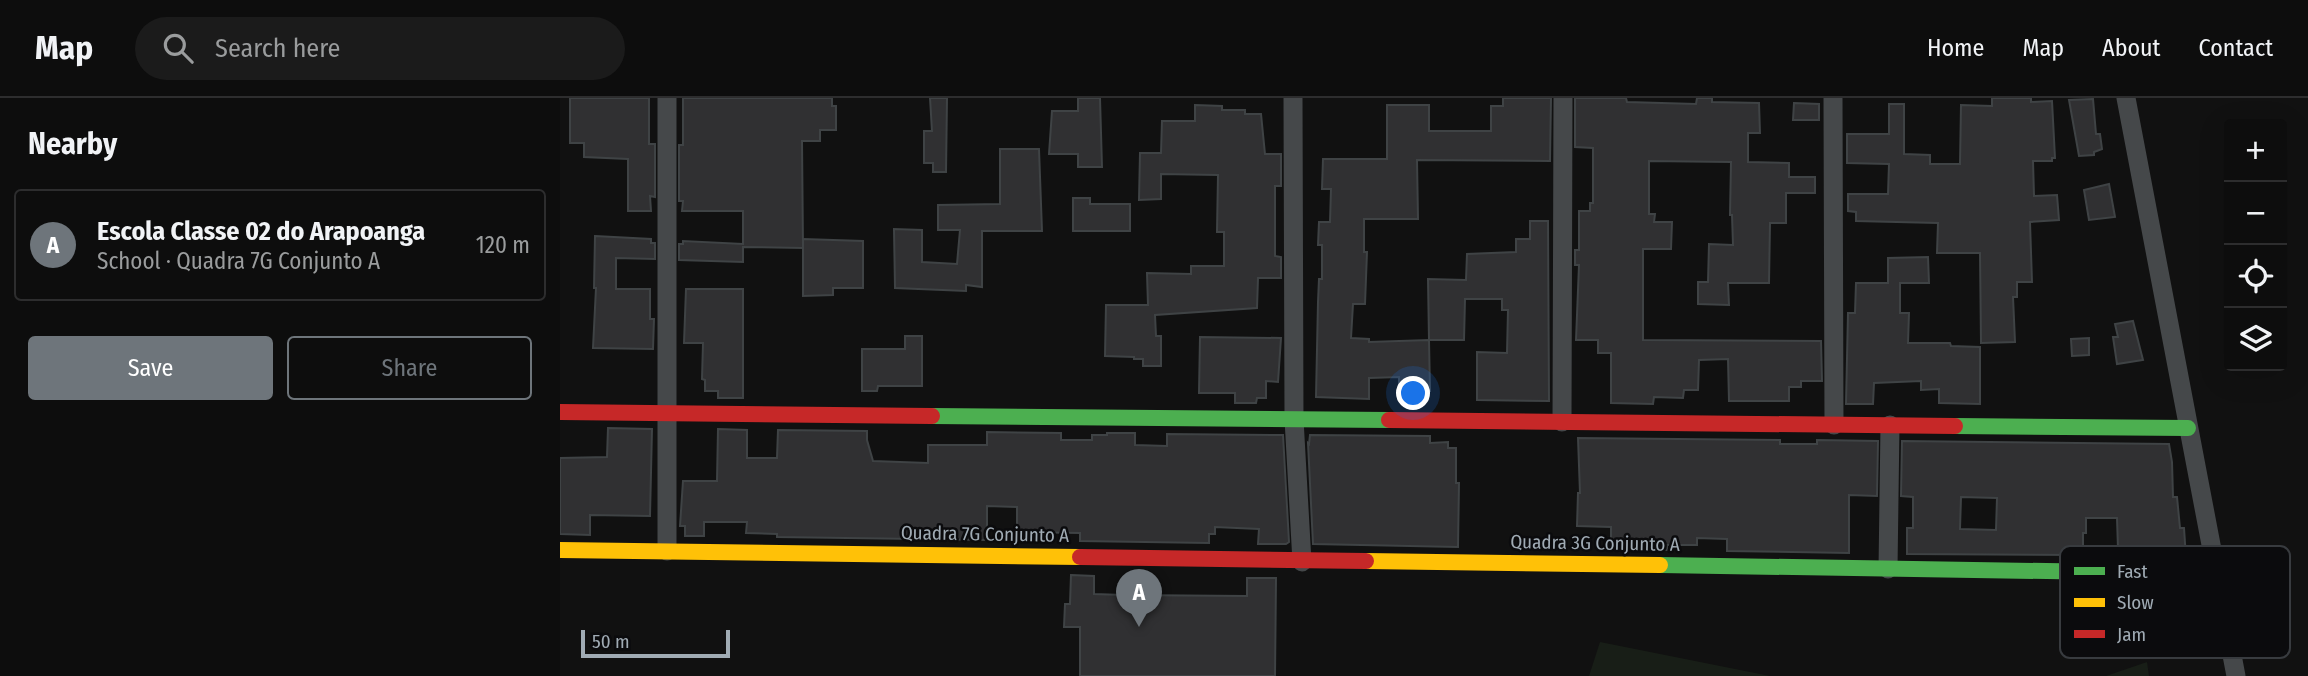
<!DOCTYPE html>
<html lang="en">
<head>
<meta charset="utf-8">
<style>
	:root { --surface:#0d0d0d; --page:#1b1b1b; --text:#f1f3f6; --muted:#9a9c9d; --line:#2d2d2e; --accent:#6e757b }
	body { margin:0; font-family:"Fira Sans Condensed",sans-serif; background:var(--page); color:var(--text) }
	.controls { position:absolute; right:21px; top:21px; display:grid; overflow:hidden; border-radius:7px; box-shadow:0 7px 28px #0002 }
	.controls button { width:63px; height:63px; display:grid; place-items:center; padding:0; border:0; border-bottom:2px solid var(--line); background:var(--surface); color:var(--text); font:35px sans-serif }
	.scale { position:absolute; left:21px; bottom:18px; width:149px; box-sizing:border-box; padding-left:7px; border:4px solid #a0abb4; border-top:0; font-size:19px; line-height:24px; white-space:nowrap; color:#a0abb4; -webkit-text-stroke:5px #0b0b0d; paint-order:stroke }
	.you { position:absolute; left:854px; top:296px; width:24px; height:24px; margin:-18px; border:5px solid #fff; border-radius:50%; background:#1a73e8; box-shadow:0 0 0 10px #1a73e833 }
	.badge { display:grid; place-items:center; width:46px; height:46px; border-radius:50%; background:var(--accent); color:#fff; font-size:23px; font-weight:700 }
	.pin { position:absolute; translate:-50% -58px; filter:drop-shadow(0 2px 4px #0008) }
	.pin::after { content:''; position:absolute; top:37px; width:24px; height:21px; background:inherit; clip-path:polygon(0 0,100% 0,50% 100%) }
	.list { margin:0; padding:0; list-style:none }
	h2 { display:flex; justify-content:space-between; align-items:center; height:91px; margin:0; padding:0 28px; font-size:30px }
	h2 small { font-size:23px; font-weight:400; color:var(--muted) }
	.list li { display:grid; grid-template-columns:46px 1fr auto; gap:21px; align-items:center; box-sizing:border-box; height:112px; margin:0 14px 14px; padding:0 14px; border:2px solid var(--line); border-radius:7px }
	.list b { display:block; font-size:26px; white-space:nowrap }
	.list p { margin:0; font-size:23px; white-space:nowrap; color:var(--muted) }
	.list em { font-size:23px; font-style:normal; color:var(--muted) }
	.actions { display:flex; gap:14px; padding:21px 28px }
	.actions a { flex:1; padding:16px 0; border:2px solid var(--accent); border-radius:7px; text-align:center; font-size:24px; color:var(--accent) }
	.actions .main { background:var(--accent); color:#fff }
	.icon { flex:none; width:38px; height:38px; fill:none; stroke:currentColor; stroke-width:2; stroke-linecap:round; stroke-linejoin:round }
	.map { position:relative; flex:none; width:1748px; height:578px; overflow:hidden }
	header { display:flex; align-items:center; gap:42px; box-sizing:border-box; height:98px; padding:0 35px; background:var(--surface); border-bottom:2px solid var(--line) }
	header strong { font-size:33px }
	nav { display:flex; gap:38px; margin-inline-start:auto; font-size:24px }
	.search { width:490px; height:63px; background:var(--page); display:flex; align-items:center; gap:18px; box-sizing:border-box; padding:0 24px; border-radius:38px; color:var(--muted); font-size:26px }
	main { display:flex }
	aside { flex:1; background:var(--surface) }
	.map>svg:first-child { display:block }
</style>
</head>
<body>
<header>
<strong>Map</strong>
<div class="search"><svg class="icon" aria-label="search" viewBox="0 0 24 24"><circle cx="10" cy="10" r="6"/><path d="M15 15l6 6"/></svg>Search here</div>
<nav><a>Home</a><a>Map</a><a>About</a><a>Contact</a></nav>
</header>
<main>
<aside>
<h2>Nearby<small></small></h2>
<ul class="list">
<li><span class="badge">A</span><div><b>Escola Classe 02 do Arapoanga</b><p>School · Quadra 7G Conjunto A</p></div><em>120 m</em></li>
</ul>
<div class="actions"><a class="main">Save</a><a>Share</a></div>
</aside>
<div class="map">
<svg width="1748" height="578" viewBox="0 0 1748 578">
	<rect width="100%" height="100%" fill="#111"/>
	<!-- green -->
	<g fill="#181e17">
		<path d="M 1040,544 L 1210,578 L 1029,578 Z"/>
		<path d="M 1587,564 L 1589,578 L 1546,578 Z"/>
	</g>
	<!-- building -->
	<g fill="#303032" stroke="#3f4345" stroke-width="2" fill-rule="evenodd">
		<path d="M 10,0 L 89,0 L 89,46 L 95,46 L 95,99 L 90,98 L 91,113 L 68,113 L 68,61 L 24,59 L 24,45 L 10,45 Z"/>
		<path d="M 123,0 L 272,0 L 272,8 L 276,8 L 276,32 L 260,32 L 260,43 L 242,43 L 243,150 L 183,149 L 183,164 L 119,162 L 119,146 L 123,146 L 123,143 L 183,146 L 183,113 L 122,113 L 123,103 L 119,103 L 119,47 L 123,47 Z"/>
		<path d="M 370,0 L 387,0 L 386,74 L 373,74 L 373,65 L 364,65 L 364,33 L 372,33 Z"/>
		<path d="M 518,0 L 540,0 L 542,69 L 518,69 L 518,56 L 489,56 L 492,13 L 518,13 Z"/>
		<path d="M 943,0 L 991,0 L 990,63 L 857,62 L 858,121 L 804,121 L 804,154 L 807,154 L 805,206 L 793,206 L 791,240 L 809,241 L 809,244 L 869,242 L 870,293 L 861,293 L 858,300 L 839,300 L 839,279 L 809,280 L 809,301 L 756,299 L 758,204 L 759,181 L 762,181 L 762,147 L 758,147 L 759,124 L 770,124 L 771,91 L 762,91 L 763,61 L 827,61 L 827,7 L 869,7 L 869,33 L 931,33 L 931,8 L 943,8 Z"/>
		<path d="M 1015,0 L 1066,0 L 1067,4 L 1136,6 L 1137,0 L 1152,0 L 1152,4 L 1199,5 L 1200,35 L 1188,35 L 1188,64 L 1229,65 L 1229,79 L 1255,79 L 1255,95 L 1226,95 L 1226,125 L 1210,125 L 1209,185 L 1168,185 L 1169,207 L 1138,206 L 1138,184 L 1148,184 L 1149,146 L 1173,147 L 1172,117 L 1170,117 L 1171,64 L 1089,63 L 1089,116 L 1095,116 L 1094,124 L 1112,124 L 1111,151 L 1083,151 L 1083,242 L 1261,243 L 1262,283 L 1241,283 L 1241,289 L 1229,289 L 1229,303 L 1169,303 L 1168,261 L 1139,262 L 1138,292 L 1124,292 L 1123,300 L 1094,299 L 1093,306 L 1051,305 L 1051,255 L 1038,255 L 1038,242 L 1016,242 L 1019,167 L 1015,167 L 1015,152 L 1019,152 L 1019,113 L 1030,113 L 1030,105 L 1033,105 L 1033,50 L 1015,49 Z"/>
		<path d="M 1432,0 L 1471,0 L 1471,4 L 1492,3 L 1495,60 L 1492,60 L 1492,63 L 1473,63 L 1474,98 L 1497,97 L 1499,122 L 1470,124 L 1472,184 L 1457,184 L 1457,199 L 1453,199 L 1455,244 L 1421,245 L 1420,155 L 1377,155 L 1378,125 L 1296,123 L 1296,114 L 1288,113 L 1288,96 L 1328,96 L 1329,66 L 1287,65 L 1287,36 L 1329,36 L 1329,6 L 1344,6 L 1344,56 L 1370,57 L 1370,66 L 1400,66 L 1401,7 L 1432,8 Z"/>
		<path d="M 1533,1 L 1536,36 L 1540,36 L 1542,51 L 1534,54 L 1534,57 L 1519,58 L 1509,2 Z"/>
		<path d="M 1234,5 L 1259,6 L 1259,22 L 1233,22 Z"/>
		<path d="M 635,7 L 662,8 L 662,12 L 685,12 L 685,16 L 701,16 L 705,56 L 721,56 L 721,88 L 715,88 L 715,158 L 721,159 L 721,180 L 698,180 L 697,210 L 595,217 L 596,238 L 601,238 L 601,268 L 583,268 L 583,261 L 574,261 L 574,259 L 545,258 L 546,207 L 588,207 L 587,175 L 631,176 L 631,168 L 664,168 L 664,134 L 657,134 L 658,77 L 601,76 L 601,101 L 579,102 L 580,55 L 601,55 L 602,23 L 635,23 Z"/>
		<path d="M 440,51 L 479,51 L 482,133 L 422,133 L 422,189 L 406,187 L 406,193 L 335,190 L 334,131 L 362,132 L 362,164 L 397,166 L 400,132 L 378,132 L 378,107 L 440,106 Z"/>
		<path d="M 1549,86 L 1555,119 L 1529,122 L 1524,92 Z"/>
		<path d="M 513,100 L 530,100 L 530,106 L 570,106 L 570,133 L 513,133 Z"/>
		<path d="M 970,123 L 988,123 L 989,303 L 917,302 L 917,254 L 947,255 L 948,212 L 942,212 L 942,201 L 905,201 L 904,242 L 869,242 L 868,181 L 906,182 L 907,156 L 956,154 L 956,141 L 970,141 Z"/>
		<path d="M 35,138 L 91,141 L 91,145 L 95,145 L 95,161 L 56,160 L 56,191 L 90,191 L 90,221 L 94,221 L 93,251 L 33,250 L 36,190 L 34,190 Z"/>
		<path d="M 243,141 L 303,143 L 303,190 L 273,190 L 273,197 L 243,198 Z"/>
		<path d="M 1368,159 L 1369,185 L 1340,185 L 1340,215 L 1349,215 L 1348,245 L 1390,245 L 1391,248 L 1420,249 L 1420,306 L 1379,305 L 1379,291 L 1361,292 L 1361,283 L 1314,285 L 1313,306 L 1286,306 L 1288,215 L 1295,215 L 1296,185 L 1328,185 L 1328,160 Z"/>
		<path d="M 126,191 L 183,191 L 183,300 L 158,300 L 158,293 L 145,293 L 145,282 L 142,281 L 143,245 L 124,245 Z"/>
		<path d="M 1573,223 L 1583,262 L 1557,266 L 1553,239 L 1558,239 L 1555,226 Z"/>
		<path d="M 345,238 L 362,238 L 362,288 L 318,288 L 317,293 L 302,293 L 302,251 L 345,251 Z"/>
		<path d="M 640,239 L 721,240 L 718,284 L 706,283 L 706,300 L 697,300 L 696,305 L 675,305 L 675,295 L 639,295 Z"/>
		<path d="M 1529,240 L 1529,257 L 1512,258 L 1511,241 Z"/>
		<path d="M 48,330 L 92,331 L 90,418 L 30,417 L 30,437 L 0,436 L 0,360 L 47,359 Z"/>
		<path d="M 158,331 L 187,332 L 187,360 L 217,360 L 218,332 L 307,333 L 307,342 L 313,363 L 368,365 L 368,347 L 427,347 L 427,334 L 501,335 L 501,342 L 532,342 L 532,337 L 547,337 L 547,335 L 575,335 L 575,347 L 607,348 L 607,336 L 723,337 L 729,444 L 726,446 L 698,446 L 699,431 L 655,429 L 655,436 L 649,436 L 649,445 L 520,443 L 520,435 L 457,434 L 457,409 L 427,408 L 427,442 L 217,439 L 217,436 L 186,435 L 187,424 L 144,424 L 144,438 L 125,438 L 125,428 L 120,428 L 123,383 L 157,383 Z"/>
		<path d="M 750,337 L 870,338 L 870,345 L 888,344 L 888,350 L 896,350 L 896,385 L 899,385 L 898,449 L 753,446 L 748,345 L 749,346 Z"/>
		<path d="M 1018,340 L 1220,342 L 1220,346 L 1257,346 L 1257,342 L 1318,343 L 1317,398 L 1289,397 L 1289,455 L 1167,453 L 1167,441 L 1137,440 L 1137,447 L 1107,447 L 1107,452 L 1057,451 L 1057,442 L 1051,442 L 1051,429 L 1017,428 L 1018,395 L 1020,395 Z"/>
		<path d="M 1342,343 L 1609,346 L 1612,364 L 1613,399 L 1617,399 L 1620,430 L 1624,430 L 1626,460 L 1573,459 L 1573,451 L 1558,451 L 1557,420 L 1526,420 L 1526,435 L 1523,435 L 1523,457 L 1347,456 L 1347,430 L 1353,430 L 1353,399 L 1341,398 ZM 1401,399 L 1437,400 L 1436,432 L 1400,431 Z"/>
		<path d="M 511,477 L 534,478 L 534,496 L 564,497 L 687,498 L 687,480 L 716,480 L 715,578 L 520,578 L 520,529 L 504,529 L 505,506 L 510,506 Z"/>
	</g>
	<g fill="none" stroke-linecap="round" stroke-linejoin="round">
		<!-- street -->
		<g stroke="#45484a" stroke-width="19">
			<path d="M 107,0 L 107,453"/>
			<path d="M 733,0 L 734,321 L 742,464"/>
			<path d="M 1273,0 L 1274,327"/>
			<path d="M 1566,0 L 1676,578"/>
			<path d="M 1002,324 L 1003,0"/>
			<path d="M 1328,471 L 1330,327"/>
		</g>
		<!-- fast -->
		<g stroke="#4caf50" stroke-width="16">
			<path d="M 372,318 L 829,322"/>
			<path d="M 1395,328 L 1628,330"/>
			<path d="M 1100,467 L 1545,474"/>
		</g>
		<!-- slow -->
		<g stroke="#ffc107" stroke-width="16">
			<path d="M 0,452 L 520,459"/>
			<path d="M 806,463 L 1100,467"/>
		</g>
		<!-- jam -->
		<g stroke="#c62828" stroke-width="16">
			<path d="M 0,314 L 372,318"/>
			<path d="M 829,322 L 1395,328"/>
			<path d="M 520,459 L 806,463"/>
			<path d="M 1545,474 L 1657,476"/>
		</g>
	</g>
	<g text-anchor="middle" dominant-baseline="central" stroke-width="5" stroke-linejoin="round" paint-order="stroke">
		<!-- street labels -->
		<g font-size="19" fill="#a0abb4" stroke="#0b0b0d">
			<text transform="translate(425 436) rotate(1)">Quadra 7G Conjunto A</text>
			<text transform="translate(1035 445) rotate(1)">Quadra 3G Conjunto A</text>
		</g>
	</g>
	<!-- legend -->
	<rect x="1500" y="448" width="230" height="112" rx="10" fill="#0b0b0d" stroke="#383b3f" stroke-width="2"/>
	<rect x="1514" y="469" width="31" height="8" fill="#4caf50"/>
	<rect x="1514" y="500" width="31" height="9" fill="#ffc107"/>
	<rect x="1514" y="532" width="31" height="8" fill="#c62828"/>
	<g font-size="19" fill="#a0abb4">
		<text x="1557" y="480">Fast</text>
		<text x="1557" y="511">Slow</text>
		<text x="1557" y="543">Jam</text>
	</g>
</svg>
<div class="controls">
<button>+</button>
<button>−</button>
<button><svg class="icon" aria-label="locate" viewBox="0 0 24 24"><circle cx="12" cy="12" r="6"/><path d="M12 2v4M12 18v4M2 12h4M18 12h4"/></svg></button>
<button><svg class="icon" aria-label="layers" viewBox="0 0 24 24"><path d="M12 4l9 5-9 5-9-5zM3 14l9 5 9-5"/></svg></button>
</div>
<div class="scale">50 m</div>
<div class="you"></div>
<div class="pin badge" style="left:579px;top:529px">A</div>
</div>
</main>
</body>
</html>
